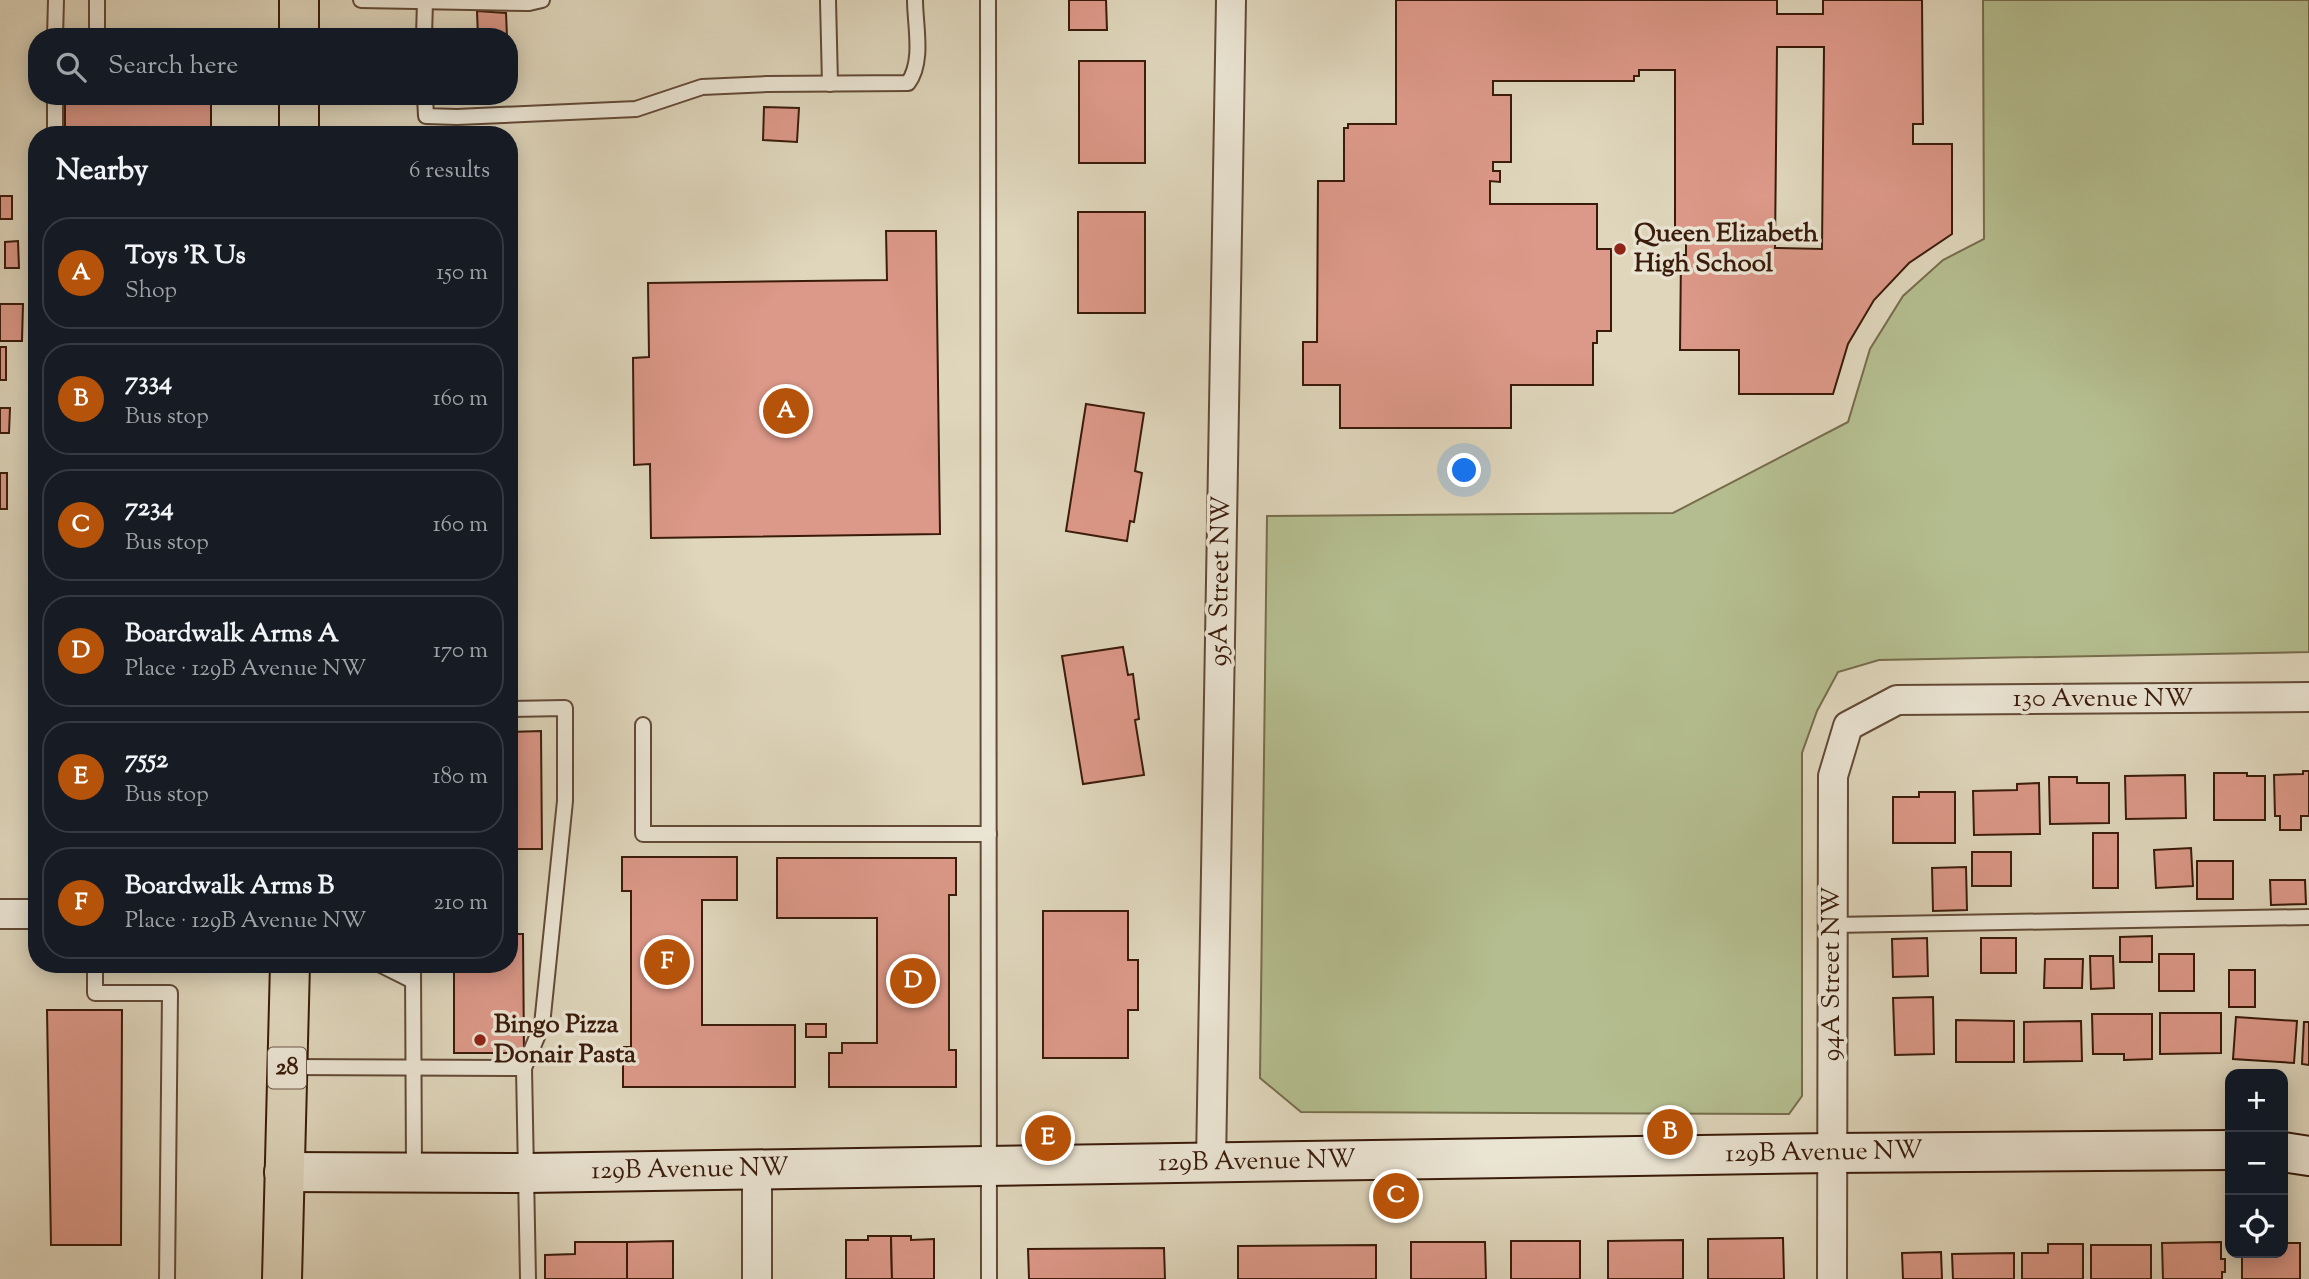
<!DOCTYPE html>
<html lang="en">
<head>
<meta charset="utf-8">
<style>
	:root { --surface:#171b24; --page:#20242c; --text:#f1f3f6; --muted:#9ea1a6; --line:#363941; --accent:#b45309 }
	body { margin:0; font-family:"Sorts Mill Goudy",serif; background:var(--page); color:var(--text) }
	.controls { position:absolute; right:21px; bottom:21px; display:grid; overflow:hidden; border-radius:14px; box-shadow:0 4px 18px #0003 }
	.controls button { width:63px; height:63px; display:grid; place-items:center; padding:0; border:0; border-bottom:2px solid var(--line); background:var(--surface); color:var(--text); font:35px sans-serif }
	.you { position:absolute; left:1465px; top:471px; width:24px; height:24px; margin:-18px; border:5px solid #fff; border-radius:50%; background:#1a73e8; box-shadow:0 0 0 10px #1a73e833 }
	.badge { display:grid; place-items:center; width:46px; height:46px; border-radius:50%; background:var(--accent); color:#fff; font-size:23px; font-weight:700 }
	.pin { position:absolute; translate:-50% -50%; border:4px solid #fff; box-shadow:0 2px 7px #0006 }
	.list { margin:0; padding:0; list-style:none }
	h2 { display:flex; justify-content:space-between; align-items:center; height:91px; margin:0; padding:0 28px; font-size:30px }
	h2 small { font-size:23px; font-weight:400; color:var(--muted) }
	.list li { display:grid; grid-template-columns:46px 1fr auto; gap:21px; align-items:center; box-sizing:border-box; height:112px; margin:0 14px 14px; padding:0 14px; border:2px solid var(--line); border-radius:28px }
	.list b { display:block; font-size:26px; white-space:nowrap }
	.list p { margin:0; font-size:23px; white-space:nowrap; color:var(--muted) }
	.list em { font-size:23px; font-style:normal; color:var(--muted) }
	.icon { flex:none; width:38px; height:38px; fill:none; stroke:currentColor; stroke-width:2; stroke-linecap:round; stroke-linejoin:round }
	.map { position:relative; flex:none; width:2309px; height:1279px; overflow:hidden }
	.search { position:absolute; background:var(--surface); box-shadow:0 4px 18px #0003; left:28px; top:28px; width:490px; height:77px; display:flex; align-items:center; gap:18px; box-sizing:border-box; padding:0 24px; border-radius:28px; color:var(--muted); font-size:26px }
	.panel { position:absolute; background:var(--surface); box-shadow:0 4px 18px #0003; left:28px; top:126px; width:490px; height:847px; border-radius:28px }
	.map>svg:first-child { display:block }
</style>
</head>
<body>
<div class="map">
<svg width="2309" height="1279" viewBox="0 0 2309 1279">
	<rect width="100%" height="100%" fill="#dfd6bc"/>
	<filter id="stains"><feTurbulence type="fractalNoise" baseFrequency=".00286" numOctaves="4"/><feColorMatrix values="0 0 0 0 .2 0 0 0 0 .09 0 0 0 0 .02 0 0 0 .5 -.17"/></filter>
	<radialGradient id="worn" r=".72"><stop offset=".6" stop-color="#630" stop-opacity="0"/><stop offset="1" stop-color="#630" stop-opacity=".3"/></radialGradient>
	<!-- green -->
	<path fill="#b4bd8f" stroke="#776c4c" stroke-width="2" d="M 1983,0 L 2309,0 L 2309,652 L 1879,660 L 1838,672 L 1817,711 L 1802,753 L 1802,1096 L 1789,1114 L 1301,1112 L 1260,1078 L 1267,516 L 1673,513 L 1848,422 L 1870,349 L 1903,296 L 1943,260 L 1984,239 Z"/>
	<!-- building -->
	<g fill="#dc9888" stroke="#3a1b0a" stroke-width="2" fill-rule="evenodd">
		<path d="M 1069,0 L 1106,0 L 1107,30 L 1069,30 Z"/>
		<path d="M 1396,0 L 1777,0 L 1777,14 L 1823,14 L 1823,0 L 1922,0 L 1923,124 L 1913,124 L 1913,144 L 1952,144 L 1952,234 L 1909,263 L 1874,300 L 1848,344 L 1833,394 L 1739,394 L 1739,350 L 1680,350 L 1681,255 L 1686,255 L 1686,236 L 1680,236 L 1680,231 L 1675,231 L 1675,70 L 1639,70 L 1639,76 L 1634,76 L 1634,81 L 1493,81 L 1493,95 L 1511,95 L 1511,162 L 1493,162 L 1493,171 L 1500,171 L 1500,182 L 1490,181 L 1490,204 L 1597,204 L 1597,249 L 1611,249 L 1611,331 L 1597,331 L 1597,343 L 1593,343 L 1593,385 L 1511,385 L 1511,428 L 1340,428 L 1340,385 L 1303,385 L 1303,342 L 1317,342 L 1318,181 L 1344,181 L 1344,128 L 1348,128 L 1348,124 L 1396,124 ZM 1777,47 L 1824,47 L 1822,249 L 1775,248 Z"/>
		<path d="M 477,11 L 506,13 L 507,37 L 478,37 Z"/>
		<rect x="1079" y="61" width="66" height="102"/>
		<path d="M 65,96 L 211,97 L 211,135 L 65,135 Z"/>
		<path d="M 764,107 L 799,108 L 797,142 L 763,140 Z"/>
		<rect x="0" y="196" width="12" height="23"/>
		<rect x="1078" y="212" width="67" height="101"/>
		<path d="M 886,231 L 936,231 L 940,534 L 651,538 L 650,464 L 634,465 L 633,358 L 649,357 L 648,283 L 887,280 Z"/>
		<path d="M 18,241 L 19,268 L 5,268 L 5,242 Z"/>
		<path d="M 0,304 L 23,304 L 22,341 L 0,341 Z"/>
		<rect x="0" y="347" width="6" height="33"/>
		<path d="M 1086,404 L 1144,413 L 1135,471 L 1142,473 L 1134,522 L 1130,521 L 1127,541 L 1066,531 Z"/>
		<path d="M 0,408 L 10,408 L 9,433 L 0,433 Z"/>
		<rect x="0" y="473" width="7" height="36"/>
		<path d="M 1123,647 L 1128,675 L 1133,674 L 1139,719 L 1135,720 L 1144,775 L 1083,784 L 1062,656 Z"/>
		<path d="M 541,731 L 542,849 L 509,849 L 509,732 Z"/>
		<path d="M 2303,771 L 2309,771 L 2309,816 L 2301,816 L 2301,830 L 2280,830 L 2280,816 L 2275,816 L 2274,775 L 2303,774 Z"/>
		<path d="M 2214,773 L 2247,773 L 2247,776 L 2265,776 L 2265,820 L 2214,820 Z"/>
		<path d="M 2185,775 L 2186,818 L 2126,819 L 2125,776 Z"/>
		<path d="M 2049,777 L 2077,777 L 2077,783 L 2109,783 L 2109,823 L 2050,824 Z"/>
		<path d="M 2039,783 L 2040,834 L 1974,835 L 1973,791 L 2017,790 L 2017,784 Z"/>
		<path d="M 1919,792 L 1955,792 L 1955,843 L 1893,843 L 1893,797 L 1919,797 Z"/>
		<rect x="2093" y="833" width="25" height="55"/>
		<path d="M 2191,848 L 2193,886 L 2156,888 L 2154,850 Z"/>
		<rect x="1972" y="852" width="39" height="34"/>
		<path d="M 622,857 L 737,857 L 737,900 L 702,900 L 702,1025 L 795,1025 L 795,1087 L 623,1087 L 623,1047 L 631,1047 L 631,891 L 622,891 Z"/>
		<path d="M 777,858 L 956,858 L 956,895 L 949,895 L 949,1050 L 956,1050 L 956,1087 L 829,1087 L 829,1053 L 842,1053 L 842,1043 L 877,1043 L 877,918 L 777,918 Z"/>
		<rect x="2197" y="861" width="36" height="38"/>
		<path d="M 1966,867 L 1967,910 L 1933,911 L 1932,868 Z"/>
		<path d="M 2270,880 L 2305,880 L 2306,904 L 2271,905 Z"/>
		<path d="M 1043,911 L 1128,911 L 1128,960 L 1138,960 L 1138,1010 L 1128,1010 L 1128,1058 L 1043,1058 Z"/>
		<path d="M 509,934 L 523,934 L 524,1053 L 454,1053 L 454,964 L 509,964 Z"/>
		<path d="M 2152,936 L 2152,962 L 2120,962 L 2120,937 Z"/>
		<path d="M 1927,938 L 1928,976 L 1893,977 L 1892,939 Z"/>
		<rect x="1981" y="938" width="35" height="35"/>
		<rect x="2159" y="954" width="35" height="37"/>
		<path d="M 2090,956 L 2113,956 L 2114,988 L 2091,989 Z"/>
		<path d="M 2045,959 L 2083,959 L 2082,988 L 2044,988 Z"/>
		<rect x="2229" y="970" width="26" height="37"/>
		<path d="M 1933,997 L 1934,1054 L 1895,1055 L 1893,998 Z"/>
		<path d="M 47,1010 L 122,1010 L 121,1245 L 51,1245 Z"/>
		<path d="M 2160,1013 L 2221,1013 L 2221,1053 L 2160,1054 Z"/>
		<path d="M 2092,1014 L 2152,1014 L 2152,1059 L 2124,1060 L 2124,1054 L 2093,1054 Z"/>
		<path d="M 2236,1017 L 2297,1021 L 2294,1063 L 2233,1059 Z"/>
		<path d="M 1956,1020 L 2014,1021 L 2014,1062 L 1956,1062 Z"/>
		<path d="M 2081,1021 L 2082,1061 L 2024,1062 L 2024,1022 Z"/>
		<path d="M 2304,1022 L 2309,1022 L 2309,1065 L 2302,1064 Z"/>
		<rect x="806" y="1024" width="20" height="13"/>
		<path d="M 868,1236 L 891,1236 L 892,1279 L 846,1279 L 846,1240 L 868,1240 Z"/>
		<path d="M 891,1236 L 911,1236 L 911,1240 L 934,1239 L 934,1279 L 892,1279 Z"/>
		<path d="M 1783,1238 L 1784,1279 L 1708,1279 L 1708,1239 Z"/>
		<path d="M 1683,1240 L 1683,1279 L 1608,1279 L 1608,1241 Z"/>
		<path d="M 673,1241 L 673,1279 L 627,1279 L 627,1242 Z"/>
		<rect x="1511" y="1241" width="69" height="38"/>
		<path d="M 575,1242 L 627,1242 L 627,1279 L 545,1279 L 545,1255 L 575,1254 Z"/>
		<path d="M 1411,1242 L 1485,1242 L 1486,1279 L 1411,1279 Z"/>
		<path d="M 2221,1242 L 2221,1259 L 2225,1259 L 2225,1272 L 2222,1272 L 2222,1279 L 2163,1279 L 2162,1243 Z"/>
		<path d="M 2283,1243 L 2300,1243 L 2300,1279 L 2242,1279 L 2242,1253 L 2283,1253 Z"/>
		<path d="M 2048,1244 L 2083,1244 L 2083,1279 L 2022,1279 L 2022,1253 L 2048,1253 Z"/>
		<path d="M 1376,1245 L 1376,1279 L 1238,1279 L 1238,1246 Z"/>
		<rect x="2091" y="1245" width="60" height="34"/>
		<path d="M 1164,1248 L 1165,1279 L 1029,1279 L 1028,1249 Z"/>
		<path d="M 1941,1252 L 1942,1279 L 1903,1279 L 1902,1253 Z"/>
		<path d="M 2014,1253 L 2014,1279 L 1953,1279 L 1952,1254 Z"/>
	</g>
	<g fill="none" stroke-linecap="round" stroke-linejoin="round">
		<!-- lane casing -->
		<g stroke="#634a36" stroke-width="18">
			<g id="lane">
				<path d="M 97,0 L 97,37"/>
				<path d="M 361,0 L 529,3 L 542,0"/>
				<path d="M 828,0 L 830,84"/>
				<path d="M 988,0 L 989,1279"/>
				<path d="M 55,37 L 56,0"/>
				<path d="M 424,37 L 425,0"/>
				<path d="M 425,96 L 426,116 L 457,117 L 636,109 L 702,87 L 767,84 L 908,83 C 924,62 915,25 915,0"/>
				<path d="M 55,135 L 55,96"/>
				<path d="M 509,709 L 565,708 L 565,801 L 542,1025 L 524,1068"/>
				<path d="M 643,725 L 643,834 L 989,834"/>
				<path d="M 1832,925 L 2309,917"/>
				<path d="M 95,964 L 95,993 L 170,993 L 167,1279"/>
				<path d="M 379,964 L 413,981"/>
				<path d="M 413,964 L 414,1171"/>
				<path d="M 288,1067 L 524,1068 L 528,1279"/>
			</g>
		</g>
		<!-- street casing -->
		<g stroke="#634a36" stroke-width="32">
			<g id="street">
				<path d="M 0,914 L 37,914"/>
				<path d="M 1211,1163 L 1231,0"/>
				<path d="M 757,1169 L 757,1279"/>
				<path d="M 1832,1279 L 1833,776 L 1848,726 L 1897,700 L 2309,697"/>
			</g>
		</g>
		<!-- secondary casing -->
		<g stroke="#3a1b0a" stroke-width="42">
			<g id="secondary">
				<path d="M 2283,1152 L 2309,1156"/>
				<path d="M 284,1172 L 527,1173 L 1832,1153 L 2230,1150"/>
			</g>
		</g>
		<!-- primary casing -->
		<g stroke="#3a1b0a" stroke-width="42">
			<g id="primary">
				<path d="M 299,37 L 299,0"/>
				<path d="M 299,96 L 299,135"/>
				<path d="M 282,1279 L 290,964"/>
			</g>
		</g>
		<!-- lane -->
		<use href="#lane" stroke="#eae4d3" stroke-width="14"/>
		<!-- street -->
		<use href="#street" stroke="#eae4d3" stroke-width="28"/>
		<!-- secondary -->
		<use href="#secondary" stroke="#eae4d3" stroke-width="38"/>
		<!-- primary -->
		<use href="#primary" stroke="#dfd6bc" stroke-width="38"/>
	</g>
	<!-- markers -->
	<g fill="#8f2418" stroke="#eae4d3" stroke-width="2.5">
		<circle cx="1620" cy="249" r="7"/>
		<circle cx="480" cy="1040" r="7"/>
	</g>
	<g text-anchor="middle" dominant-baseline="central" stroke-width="7" stroke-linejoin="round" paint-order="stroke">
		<!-- shield labels -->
		<rect fill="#eae4d3" stroke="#6f5746" stroke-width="2" x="268" y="1047.5" width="38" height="41" rx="5"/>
		<g font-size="24" font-weight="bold" fill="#3a1b0a">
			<text x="287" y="1068">28</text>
		</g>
		<!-- poi labels -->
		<g font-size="26" font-weight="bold" fill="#3a1b0a" stroke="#eae4d3" text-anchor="start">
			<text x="1634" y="234">Queen Elizabeth<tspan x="1634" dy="30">High School</tspan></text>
			<text x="494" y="1025">Bingo Pizza<tspan x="494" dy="30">Donair Pasta</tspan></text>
		</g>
		<!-- street labels -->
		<g font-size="26" fill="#3a1b0a" stroke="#eae4d3">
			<text transform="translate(1221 581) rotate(-89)">95A Street NW</text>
			<text x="2103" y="699">130 Avenue NW</text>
			<text transform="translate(1832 974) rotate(-90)">94A Street NW</text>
			<text transform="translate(1824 1153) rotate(-1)">129B Avenue NW</text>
			<text transform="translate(1257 1162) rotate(-1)">129B Avenue NW</text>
			<text transform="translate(690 1170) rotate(-1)">129B Avenue NW</text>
		</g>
	</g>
	<rect width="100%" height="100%" filter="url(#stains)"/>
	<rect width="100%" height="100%" fill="url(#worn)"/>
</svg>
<div class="controls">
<button>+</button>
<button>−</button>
<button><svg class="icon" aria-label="locate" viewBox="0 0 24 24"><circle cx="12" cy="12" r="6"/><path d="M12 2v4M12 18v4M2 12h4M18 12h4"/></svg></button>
</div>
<div class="you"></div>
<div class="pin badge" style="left:786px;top:411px">A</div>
<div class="pin badge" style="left:1670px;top:1132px">B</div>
<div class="pin badge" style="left:1396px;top:1196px">C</div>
<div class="pin badge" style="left:913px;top:981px">D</div>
<div class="pin badge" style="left:1048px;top:1138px">E</div>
<div class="pin badge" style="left:667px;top:962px">F</div>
<div class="search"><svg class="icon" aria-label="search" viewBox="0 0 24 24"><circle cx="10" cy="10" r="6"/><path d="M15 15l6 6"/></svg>Search here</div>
<section class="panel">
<h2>Nearby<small>6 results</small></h2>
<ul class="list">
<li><span class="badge">A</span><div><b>Toys 'R Us</b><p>Shop</p></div><em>150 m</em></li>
<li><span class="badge">B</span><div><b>7334</b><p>Bus stop</p></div><em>160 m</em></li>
<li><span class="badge">C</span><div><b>7234</b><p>Bus stop</p></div><em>160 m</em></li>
<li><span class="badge">D</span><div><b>Boardwalk Arms A</b><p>Place · 129B Avenue NW</p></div><em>170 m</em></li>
<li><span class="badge">E</span><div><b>7552</b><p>Bus stop</p></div><em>180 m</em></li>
<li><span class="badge">F</span><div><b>Boardwalk Arms B</b><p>Place · 129B Avenue NW</p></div><em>210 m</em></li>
</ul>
</section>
</div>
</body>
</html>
